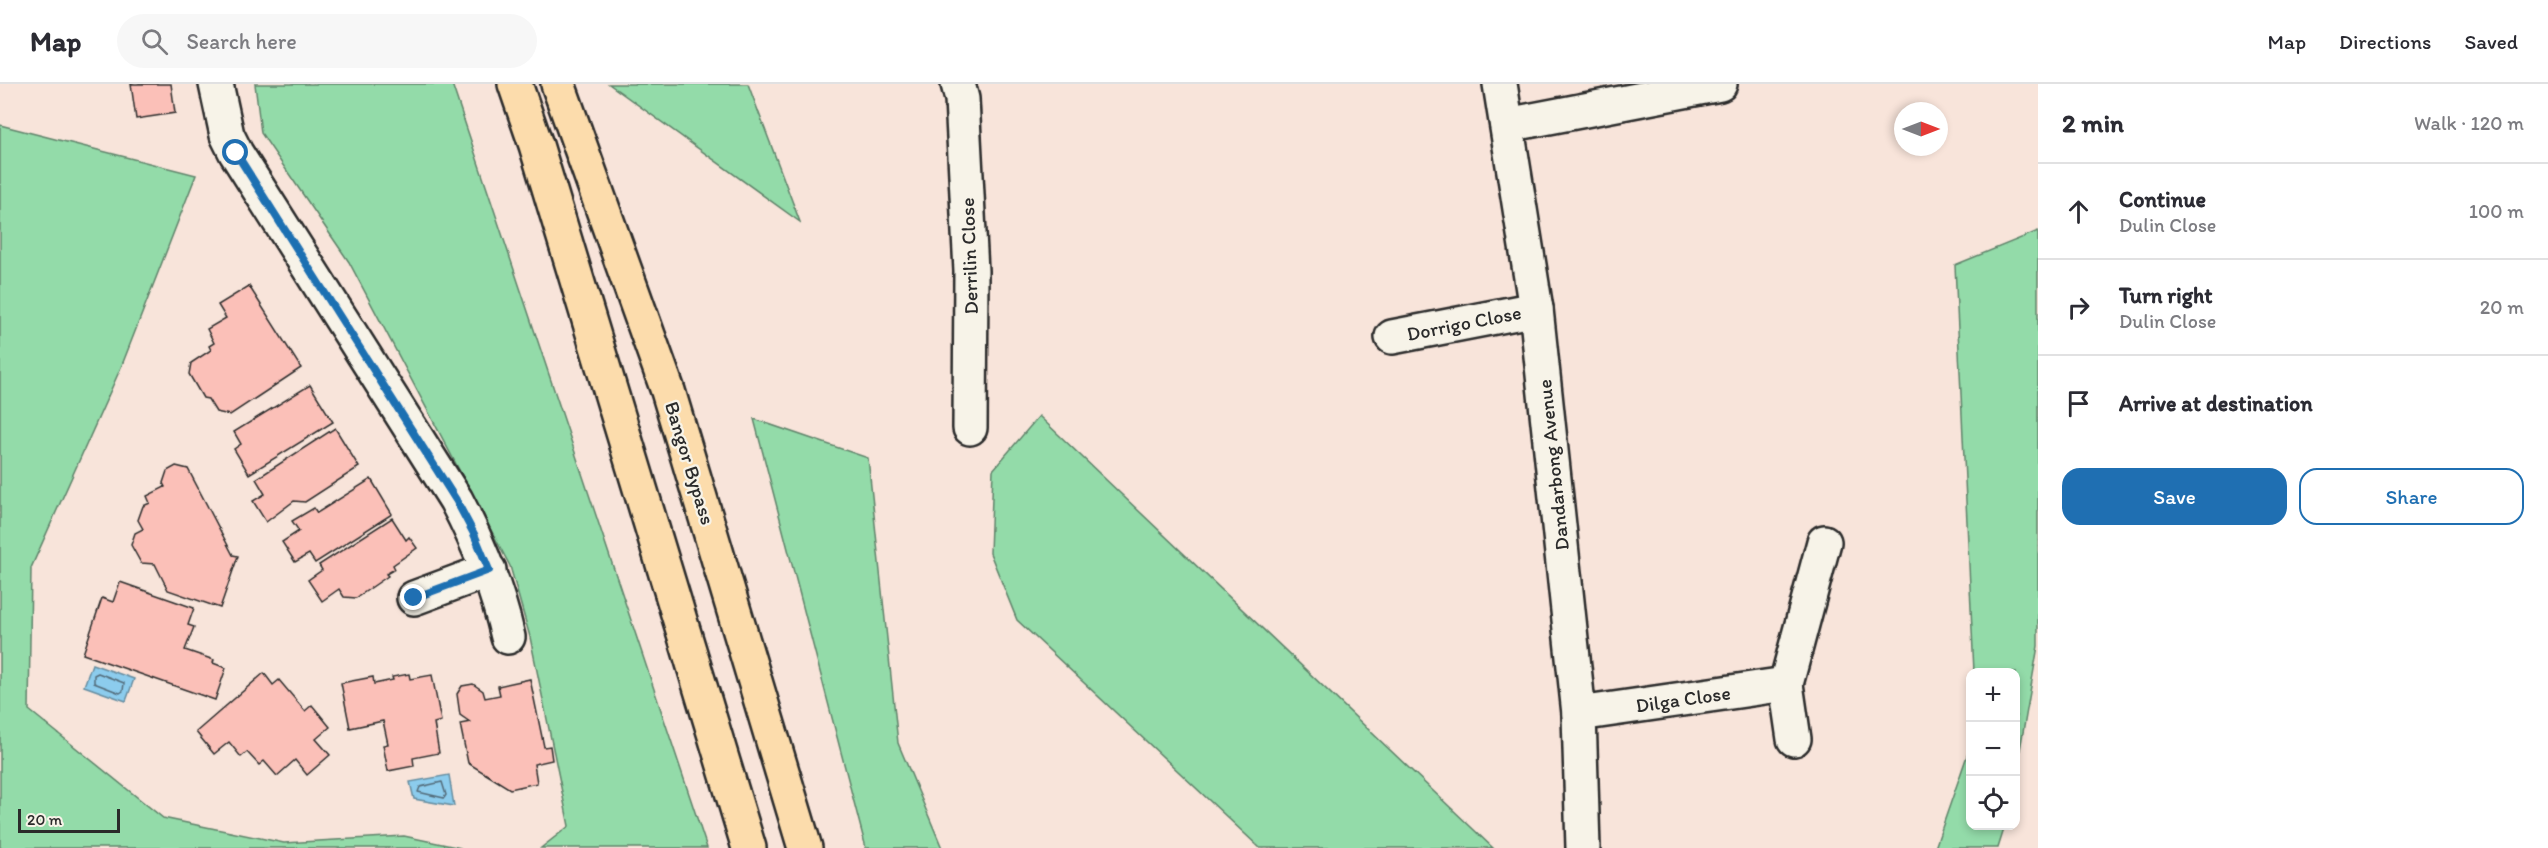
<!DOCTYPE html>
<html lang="en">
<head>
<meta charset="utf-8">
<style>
	:root { --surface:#fff; --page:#f7f7f7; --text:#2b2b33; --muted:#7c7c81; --line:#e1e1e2; --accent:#1f6fb2 }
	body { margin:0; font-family:Itim,sans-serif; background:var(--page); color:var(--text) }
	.controls { position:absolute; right:18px; bottom:18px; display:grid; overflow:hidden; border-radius:12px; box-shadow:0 3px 9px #0003 }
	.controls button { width:54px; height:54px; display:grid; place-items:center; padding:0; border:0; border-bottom:2px solid var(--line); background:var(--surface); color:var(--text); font:30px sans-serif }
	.compass { position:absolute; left:1894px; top:18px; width:54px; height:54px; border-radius:50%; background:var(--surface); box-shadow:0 3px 9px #0003; rotate:90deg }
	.scale { position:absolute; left:18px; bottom:15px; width:102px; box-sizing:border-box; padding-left:6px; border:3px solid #2b2b2b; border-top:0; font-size:16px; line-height:21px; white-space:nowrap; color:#2b2b2b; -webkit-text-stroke:4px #f7f3e8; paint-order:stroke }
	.stop { position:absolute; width:18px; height:18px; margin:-14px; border:4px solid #1f6fb2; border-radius:50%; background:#fff }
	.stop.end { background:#1f6fb2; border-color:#fff; box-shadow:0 2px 6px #0008 }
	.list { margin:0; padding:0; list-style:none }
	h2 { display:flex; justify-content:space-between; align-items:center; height:78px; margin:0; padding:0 24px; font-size:26px }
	h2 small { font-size:20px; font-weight:400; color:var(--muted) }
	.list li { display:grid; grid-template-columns:39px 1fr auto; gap:18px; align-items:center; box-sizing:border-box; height:96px; padding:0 24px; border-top:2px solid var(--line) }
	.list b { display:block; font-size:22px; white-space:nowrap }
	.list p { margin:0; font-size:20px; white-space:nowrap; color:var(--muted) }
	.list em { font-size:20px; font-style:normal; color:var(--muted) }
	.actions { display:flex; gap:12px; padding:18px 24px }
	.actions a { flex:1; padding:14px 0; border:2px solid var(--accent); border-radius:18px; text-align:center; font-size:21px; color:var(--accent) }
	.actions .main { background:var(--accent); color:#fff }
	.icon { flex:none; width:33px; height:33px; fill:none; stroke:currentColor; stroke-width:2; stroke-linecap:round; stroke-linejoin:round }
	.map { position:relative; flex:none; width:2038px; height:764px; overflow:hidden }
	header { display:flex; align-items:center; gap:36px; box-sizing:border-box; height:84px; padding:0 30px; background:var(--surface); border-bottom:2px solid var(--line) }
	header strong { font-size:28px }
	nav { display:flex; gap:33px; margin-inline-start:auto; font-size:21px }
	.search { width:420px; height:54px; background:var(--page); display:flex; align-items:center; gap:15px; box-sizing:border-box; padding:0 21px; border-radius:33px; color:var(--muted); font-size:22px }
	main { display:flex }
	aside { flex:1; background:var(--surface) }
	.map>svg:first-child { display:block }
</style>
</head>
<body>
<header>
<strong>Map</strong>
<div class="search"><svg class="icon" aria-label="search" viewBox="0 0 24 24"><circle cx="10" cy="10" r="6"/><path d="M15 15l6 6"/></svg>Search here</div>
<nav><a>Map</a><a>Directions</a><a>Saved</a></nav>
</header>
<main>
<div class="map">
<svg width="2038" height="764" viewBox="0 0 2038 764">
	<rect width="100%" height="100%" fill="#f8e4da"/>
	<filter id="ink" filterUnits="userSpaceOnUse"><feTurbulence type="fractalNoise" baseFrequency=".0167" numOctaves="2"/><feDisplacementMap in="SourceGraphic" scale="12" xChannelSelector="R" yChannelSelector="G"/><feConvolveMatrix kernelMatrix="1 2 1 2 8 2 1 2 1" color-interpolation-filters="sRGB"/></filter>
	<g filter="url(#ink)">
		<!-- green -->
		<g fill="#93dba9" stroke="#5f836a" stroke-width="1.5">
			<path d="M 255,0 L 452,0 L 707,764 L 541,764 L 569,742 L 530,553 L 510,482 L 349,178 L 261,49 Z"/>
			<path d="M 609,0 L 748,0 L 800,138 Z"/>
			<path d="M 0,41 L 196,91 L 122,281 L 31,484 L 29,626 L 163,734 L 284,759 L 404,752 L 461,764 L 0,764 Z"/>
			<path d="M 2038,147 L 2038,562 L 2016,689 L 2016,588 L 1974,588 L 1955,181 Z"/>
			<path d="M 1039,332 L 1493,764 L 1260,764 L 1017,536 L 990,469 L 993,386 Z"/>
			<path d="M 754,335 L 868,374 L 898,659 L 942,764 L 866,764 Z"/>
			<path d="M 1970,663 L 1970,742 L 2005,742 L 1998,764 L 1935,764 Z"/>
		</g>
		<!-- water -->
		<g fill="#8ccced" stroke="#658c9f" stroke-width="1.5">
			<path d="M 92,580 L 134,595 L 126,617 L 84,602 Z"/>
			<path d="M 449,691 L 454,722 L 414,715 L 410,698 Z"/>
		</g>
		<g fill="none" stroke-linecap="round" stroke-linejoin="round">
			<!-- shore -->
			<g stroke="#526b79" stroke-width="1.5">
				<path d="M 98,589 L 124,599 L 123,607 L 120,609 L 94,599 L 94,591 Z"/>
				<path d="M 442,698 L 446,711 L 444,714 L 418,708 L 420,703 Z"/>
			</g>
		</g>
		<!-- building -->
		<g fill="#fbc0b8" stroke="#2b2b2b" stroke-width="1.5">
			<path d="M 131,0 L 171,0 L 175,29 L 136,35 Z"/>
			<path d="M 249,202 L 301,284 L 230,331 L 216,328 L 208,315 L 203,314 L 189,290 L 191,279 L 211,266 L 209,262 L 214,259 L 207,245 L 226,234 L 218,221 Z"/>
			<path d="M 310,301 L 333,338 L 249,390 L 234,365 L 241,360 L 234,348 Z"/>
			<path d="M 335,344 L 359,383 L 305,418 L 294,417 L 266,438 L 253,417 L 265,410 L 256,395 Z"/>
			<path d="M 176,382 L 188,385 L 233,471 L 238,472 L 220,524 L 168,506 L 155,480 L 141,479 L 131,461 L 135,449 L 143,445 L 138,436 L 143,422 L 150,419 L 147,412 L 165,403 L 163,399 L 167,387 Z"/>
			<path d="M 371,395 L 392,430 L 315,479 L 309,470 L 295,478 L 282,458 L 299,447 L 292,437 L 314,424 L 317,429 Z"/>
			<path d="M 392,434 L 406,456 L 409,453 L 417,464 L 393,481 L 395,485 L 386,490 L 388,492 L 356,514 L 344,513 L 339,505 L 322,517 L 308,496 L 322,486 L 319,481 Z"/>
			<path d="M 120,498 L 194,524 L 188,541 L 194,543 L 185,566 L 214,576 L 213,579 L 226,584 L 215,616 L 83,570 L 102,514 L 113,518 Z"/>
			<path d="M 264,589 L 273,601 L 279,596 L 305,627 L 312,621 L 330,643 L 316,655 L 330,671 L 307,691 L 295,676 L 277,692 L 264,677 L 259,681 L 247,668 L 241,673 L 229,658 L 214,670 L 196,648 Z"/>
			<path d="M 409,590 L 410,595 L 432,591 L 441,637 L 434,639 L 439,669 L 413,674 L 414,682 L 388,687 L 383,661 L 388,660 L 383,637 L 350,644 L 341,599 L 373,593 L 374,600 L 393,596 L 392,593 Z"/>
			<path d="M 530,595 L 544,663 L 550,662 L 552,676 L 534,680 L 537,699 L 510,705 L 468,679 L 460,640 L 470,638 L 460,631 L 457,610 L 462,602 L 473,600 L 483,607 L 485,614 L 500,611 L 498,602 Z"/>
		</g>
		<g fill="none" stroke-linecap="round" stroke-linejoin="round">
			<!-- minor casing -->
			<g stroke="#2b2b2b" stroke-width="38">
				<g id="minor">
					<path d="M 216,0 L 227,51 L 236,69 L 456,416 C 479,460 497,504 508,553"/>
					<path d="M 958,0 L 962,15 L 971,187 L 970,344"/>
					<path d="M 1500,0 L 1536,225 L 1579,630 L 1583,764"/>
					<path d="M 1507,41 L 1720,0"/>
					<path d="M 1392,253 L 1536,225"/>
					<path d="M 414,514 L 489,486"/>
					<path d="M 1579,630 L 1786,600"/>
					<path d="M 1794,655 L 1786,600 L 1824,458"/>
				</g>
			</g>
			<!-- major casing -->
			<g stroke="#2b2b2b" stroke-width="38">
				<g id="major">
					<path d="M 515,0 L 536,61 L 749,764"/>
					<path d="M 558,0 L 668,307 L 805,764"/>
				</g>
			</g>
			<!-- minor -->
			<use href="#minor" stroke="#f7f3e8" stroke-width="33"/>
			<!-- major -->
			<use href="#major" stroke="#fcdcac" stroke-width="33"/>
		</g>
	</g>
	<g fill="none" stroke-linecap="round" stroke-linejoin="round" filter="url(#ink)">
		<!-- route -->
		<path stroke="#1f6fb2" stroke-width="8" d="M 236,69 L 456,416 L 474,450 L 489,486 L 414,514"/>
	</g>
	<g text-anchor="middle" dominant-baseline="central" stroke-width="4.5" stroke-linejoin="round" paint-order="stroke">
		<!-- street labels -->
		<g font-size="20" fill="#2b2b2b" stroke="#f7f3e8">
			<text transform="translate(969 172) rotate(-92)">Derrilin Close</text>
			<text transform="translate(1464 239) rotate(-11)">Dorrigo Close</text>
			<text transform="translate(690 379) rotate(73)">Bangor Bypass</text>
			<text transform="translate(1553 381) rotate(-96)">Dandarbong Avenue</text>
			<text transform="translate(1683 615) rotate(-8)">Dilga Close</text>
		</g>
	</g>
</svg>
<div class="controls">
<button>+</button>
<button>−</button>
<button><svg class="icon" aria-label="locate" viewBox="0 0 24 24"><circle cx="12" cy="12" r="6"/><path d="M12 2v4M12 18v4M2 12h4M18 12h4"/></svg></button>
</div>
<svg class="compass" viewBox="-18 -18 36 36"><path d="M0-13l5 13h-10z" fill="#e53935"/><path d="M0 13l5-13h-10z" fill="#7c7c81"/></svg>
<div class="scale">20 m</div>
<div class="stop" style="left:236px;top:69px"></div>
<div class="stop end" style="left:414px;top:514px"></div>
</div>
<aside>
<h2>2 min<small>Walk · 120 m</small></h2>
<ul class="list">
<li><svg class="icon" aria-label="ahead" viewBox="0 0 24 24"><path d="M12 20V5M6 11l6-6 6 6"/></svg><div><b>Continue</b><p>Dulin Close</p></div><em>100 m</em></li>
<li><svg class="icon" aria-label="right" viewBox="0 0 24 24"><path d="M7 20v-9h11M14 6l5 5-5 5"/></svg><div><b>Turn right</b><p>Dulin Close</p></div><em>20 m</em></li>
<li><svg class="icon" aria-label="arrive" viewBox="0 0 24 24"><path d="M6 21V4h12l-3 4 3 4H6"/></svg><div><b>Arrive at destination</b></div></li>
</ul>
<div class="actions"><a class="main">Save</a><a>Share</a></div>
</aside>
</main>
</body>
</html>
